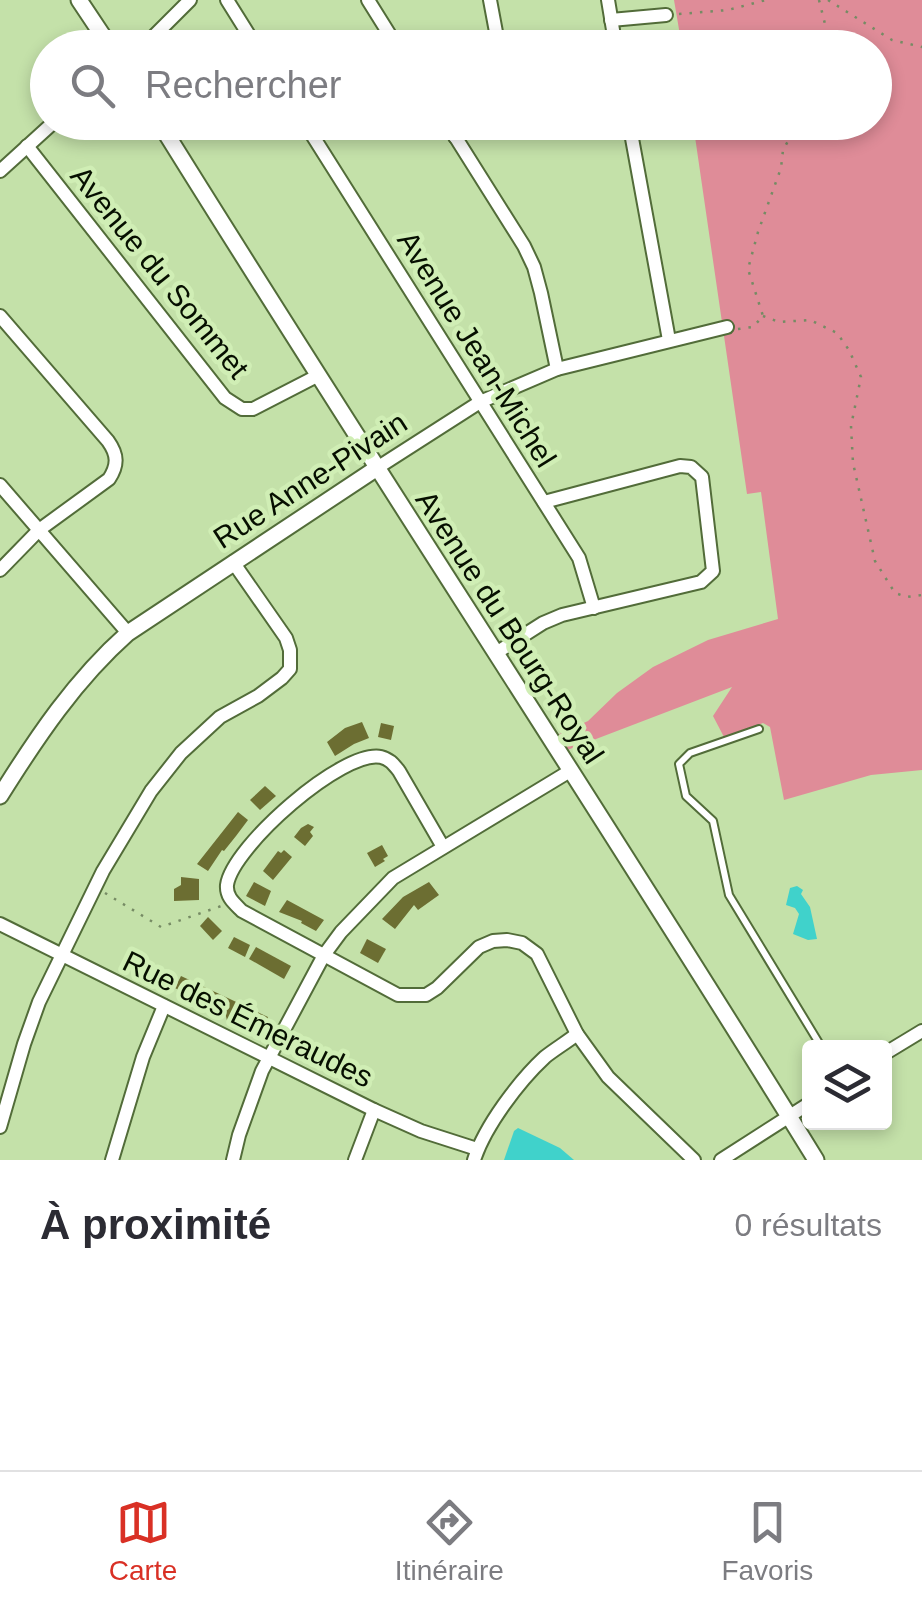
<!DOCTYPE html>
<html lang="fr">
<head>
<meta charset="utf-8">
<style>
	:root { --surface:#fff; --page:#f2f2f3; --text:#2b2b33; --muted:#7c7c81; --line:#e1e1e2; --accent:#d93025 }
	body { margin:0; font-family:Helvetica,sans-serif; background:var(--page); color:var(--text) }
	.controls { position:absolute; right:30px; bottom:30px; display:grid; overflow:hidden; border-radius:10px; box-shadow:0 5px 15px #0003 }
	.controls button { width:90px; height:90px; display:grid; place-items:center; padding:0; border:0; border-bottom:2px solid var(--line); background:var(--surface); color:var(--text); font:50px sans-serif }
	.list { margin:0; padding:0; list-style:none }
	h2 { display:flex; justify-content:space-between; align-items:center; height:130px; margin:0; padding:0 40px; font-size:42px }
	h2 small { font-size:32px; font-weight:400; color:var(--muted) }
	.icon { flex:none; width:55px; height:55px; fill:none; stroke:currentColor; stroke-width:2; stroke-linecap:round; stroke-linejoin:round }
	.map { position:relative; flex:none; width:922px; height:1160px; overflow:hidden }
	.search { position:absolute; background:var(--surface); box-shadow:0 5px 15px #0003; left:30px; right:30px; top:30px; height:110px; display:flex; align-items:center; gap:25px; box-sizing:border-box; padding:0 35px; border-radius:55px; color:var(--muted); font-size:38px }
	.sheet { height:310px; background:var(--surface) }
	nav { display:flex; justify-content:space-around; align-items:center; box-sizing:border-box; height:140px; border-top:2px solid var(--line); background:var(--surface); font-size:28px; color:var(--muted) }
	nav a { display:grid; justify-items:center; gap:5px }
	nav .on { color:var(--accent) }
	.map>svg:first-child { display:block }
</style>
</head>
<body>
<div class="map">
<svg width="922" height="1160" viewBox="0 0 922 1160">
	<rect width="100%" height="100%" fill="#c4e1a9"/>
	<!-- green -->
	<path fill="#df8c98" d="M 674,0 L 922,0 L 922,770 L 871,775 L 784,800 L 770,727 L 763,723 L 724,737 L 713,716 L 732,687 L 562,752 L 555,736 L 588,721 L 617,693 L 653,667 L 708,640 L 778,619 L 761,492 L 747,494 L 693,123 L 874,122 L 874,48 L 682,47 Z"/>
	<!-- water -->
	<g fill="#40d2cb">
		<path d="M 797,886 L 803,890 L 801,894 L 810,907 L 817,939 L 808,940 L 793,934 L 799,914 L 795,908 L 786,905 L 790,888 Z"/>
		<path d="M 518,1128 L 560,1148 L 574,1160 L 504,1160 L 514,1131 Z"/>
	</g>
	<!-- building -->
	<g fill="#6c6e32">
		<path d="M 362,722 L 369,738 L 354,744 L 335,756 L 327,742 L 345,728 Z"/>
		<path d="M 381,723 L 394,726 L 391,740 L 378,737 Z"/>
		<path d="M 265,786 L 276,796 L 260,810 L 250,800 Z"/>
		<path d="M 238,812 L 248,820 L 236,836 L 224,851 L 222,850 L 208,871 L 197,864 Z"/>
		<path d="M 308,824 L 314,827 L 310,832 L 313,836 L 305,846 L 294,837 L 301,828 Z"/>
		<path d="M 382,845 L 388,856 L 383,859 L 385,861 L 375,867 L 367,853 Z"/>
		<path d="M 284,850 L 292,857 L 273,880 L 263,871 L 278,851 L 281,853 Z"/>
		<path d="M 181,877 L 199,879 L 199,900 L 174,901 L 174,889 L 181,885 Z"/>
		<path d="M 254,882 L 271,891 L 265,906 L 246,896 Z"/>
		<path d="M 429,882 L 439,895 L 418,910 L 414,905 L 395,929 L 382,919 L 403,897 Z"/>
		<path d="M 287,900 L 324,920 L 316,931 L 301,923 L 302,921 L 279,912 Z"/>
		<path d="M 208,917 L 222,931 L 213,940 L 200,926 Z"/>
		<path d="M 234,937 L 250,945 L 245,957 L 228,948 Z"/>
		<path d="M 367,939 L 386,949 L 378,963 L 360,953 Z"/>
		<path d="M 256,947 L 291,966 L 284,979 L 249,959 Z"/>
		<path d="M 181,976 L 268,1017 L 262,1030 L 232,1016 L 228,1025 L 225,1012 L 215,1009 L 190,991 L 188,995 L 175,988 Z"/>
	</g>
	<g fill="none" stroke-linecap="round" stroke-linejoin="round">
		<!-- service casing -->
		<g stroke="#526c39" stroke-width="10">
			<path id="service" d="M 759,729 L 690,753 L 679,764 L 686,796 L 713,821 L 729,895 L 822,1048"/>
		</g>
		<!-- minor casing -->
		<g stroke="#526c39" stroke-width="16">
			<g id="minor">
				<path d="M 227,0 L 257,48"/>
				<path d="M 368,0 L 398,48"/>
				<path d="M 490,0 L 499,48"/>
				<path d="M 608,0 L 616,48"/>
				<path d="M 611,20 L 666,15"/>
				<path d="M 142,48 L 190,0"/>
				<path d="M 304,122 L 579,558 L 594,608"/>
				<path d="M 446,122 L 524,246 L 534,267 L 541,293 L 557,369"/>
				<path d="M 629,122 L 669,340"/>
				<path d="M 455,137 L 481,122"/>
				<path d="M 27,146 L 225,398 L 242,409 L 253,409 L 317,376"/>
				<path d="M 0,171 L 54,122"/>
				<path d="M 0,316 L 108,441 C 118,455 118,465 109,479 L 39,530 L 0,570"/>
				<path d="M 377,468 L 480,402 L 557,369 L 727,327"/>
				<path d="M 0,485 L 128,633"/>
				<path d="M 496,653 L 543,623 L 562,615 L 701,582 L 713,571 L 702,477 L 691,467 L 680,466 L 544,502"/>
				<path d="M 443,847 L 399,771 C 394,765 390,759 381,757 C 343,749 232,847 227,885 C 226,897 234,903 242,911 L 398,995 L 426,995 L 437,988 L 479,947 L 493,941 L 507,940 L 522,943 L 537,954 L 577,1034 L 608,1077 L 694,1160"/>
				<path d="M 0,924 L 374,1110 L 421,1131 L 477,1149"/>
				<path d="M 884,1054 L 922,1031"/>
				<path d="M 0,1127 L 24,1044 L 39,1002 L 103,871 L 151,791 L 181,753 L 220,717 L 258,696 L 282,678 L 290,669 L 290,650 L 286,638 L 233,562"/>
				<path d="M 112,1160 L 143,1057 L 164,1006"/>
				<path d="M 233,1160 L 239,1135 L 262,1071 L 324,955 L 341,932 L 393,878 L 570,771"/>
				<path d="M 355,1160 L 374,1110"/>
				<path d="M 474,1160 C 485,1126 519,1081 545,1057 C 555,1049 567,1042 577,1034"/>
				<path d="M 721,1160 L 810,1103"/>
			</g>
		</g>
		<!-- tertiary casing -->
		<g stroke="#526c39" stroke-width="19">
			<g id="tertiary">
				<path d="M 79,0 L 111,48"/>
				<path d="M 159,122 C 375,470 601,811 816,1160"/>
				<path d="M 0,796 C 37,737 75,680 128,633 L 377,468"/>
			</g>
		</g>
		<!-- path -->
		<g stroke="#768b64" stroke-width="2.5" stroke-dasharray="2.5 8" stroke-linecap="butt">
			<path d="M 819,0 L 831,48"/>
			<path d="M 828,0 L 892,40 L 922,47"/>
			<path d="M 679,14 L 728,10 L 766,0"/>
			<path d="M 763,316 L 779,322 L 810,320 L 837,333 L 849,350 L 861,377 L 851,426 L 853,463 L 875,561 L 895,593 L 907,597 L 922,595"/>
			<path d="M 738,329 L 753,327 L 763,316 L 748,269 L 758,232 L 781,168 L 783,150 L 792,134 L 803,122"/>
			<path d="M 105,893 L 161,927 L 224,905"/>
		</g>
		<!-- service -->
		<use href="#service" stroke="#fff" stroke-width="6"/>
		<!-- minor -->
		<use href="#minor" stroke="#fff" stroke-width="12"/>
		<!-- tertiary -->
		<use href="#tertiary" stroke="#fff" stroke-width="15"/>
	</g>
	<g text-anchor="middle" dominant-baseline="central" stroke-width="9" stroke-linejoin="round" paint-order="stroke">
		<!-- street labels -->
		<g font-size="30" fill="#060f00" stroke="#d0eeb5">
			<text transform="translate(160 272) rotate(51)">Avenue du Sommet</text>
			<text transform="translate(477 349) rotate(58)">Avenue Jean-Michel</text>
			<text transform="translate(310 480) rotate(-33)">Rue Anne-Pivain</text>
			<text transform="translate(510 627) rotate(57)">Avenue du Bourg-Royal</text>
			<text transform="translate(248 1019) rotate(26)">Rue des Émeraudes</text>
		</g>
	</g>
</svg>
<div class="controls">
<button><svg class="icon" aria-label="layers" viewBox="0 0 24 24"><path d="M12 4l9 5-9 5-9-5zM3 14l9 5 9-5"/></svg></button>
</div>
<div class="search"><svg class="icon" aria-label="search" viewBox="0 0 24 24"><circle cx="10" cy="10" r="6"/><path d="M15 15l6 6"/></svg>Rechercher</div>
</div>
<section class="sheet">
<h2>À proximité<small>0 résultats</small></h2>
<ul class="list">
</ul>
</section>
<nav>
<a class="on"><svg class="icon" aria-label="map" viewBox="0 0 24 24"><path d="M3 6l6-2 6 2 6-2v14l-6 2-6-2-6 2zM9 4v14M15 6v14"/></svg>Carte</a>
<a><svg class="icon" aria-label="directions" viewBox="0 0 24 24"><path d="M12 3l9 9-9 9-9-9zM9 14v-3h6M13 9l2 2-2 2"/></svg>Itinéraire</a>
<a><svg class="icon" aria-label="saved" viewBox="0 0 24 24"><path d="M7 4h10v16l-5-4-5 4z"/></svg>Favoris</a>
</nav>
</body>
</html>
